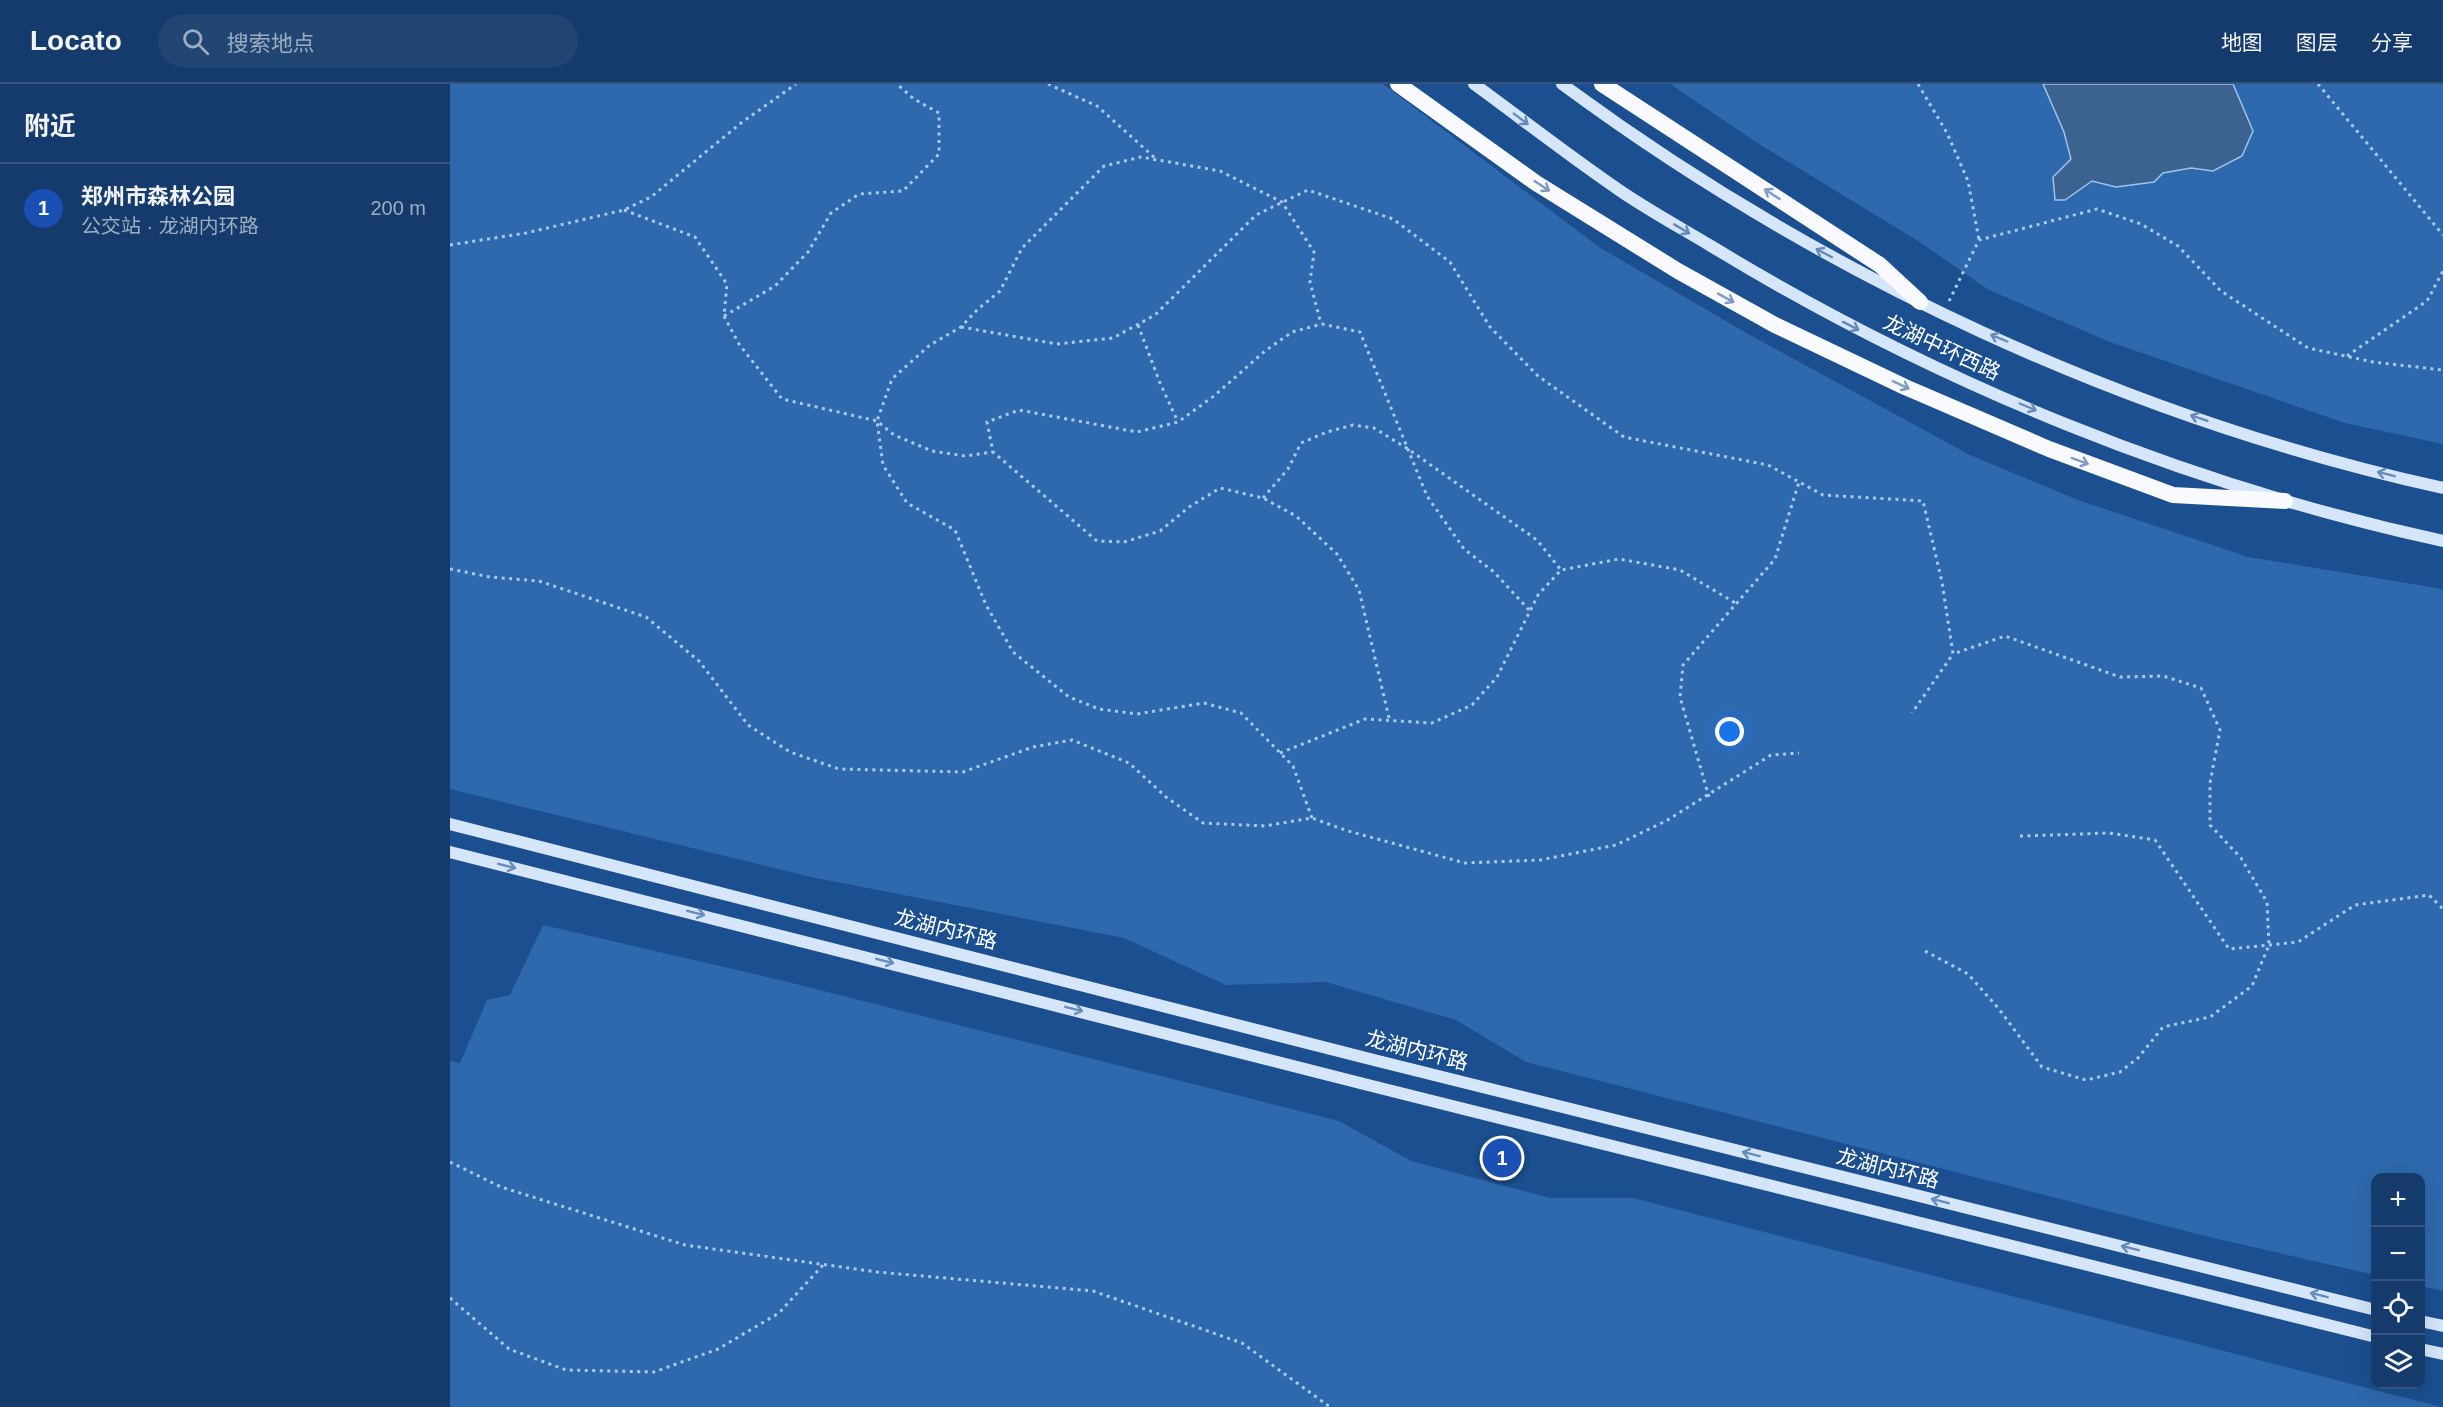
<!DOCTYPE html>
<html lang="zh">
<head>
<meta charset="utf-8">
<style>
	:root { --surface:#143b6b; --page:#214673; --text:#f1f3f6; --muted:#9dadc1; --line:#33557e; --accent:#e69b98 }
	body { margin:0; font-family:Helvetica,"Noto Sans SC",sans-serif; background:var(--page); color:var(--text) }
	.controls { position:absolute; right:18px; bottom:18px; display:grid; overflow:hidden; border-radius:12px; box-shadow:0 6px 24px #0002 }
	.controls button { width:54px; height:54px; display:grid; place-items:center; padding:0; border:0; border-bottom:2px solid var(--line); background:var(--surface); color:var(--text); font:30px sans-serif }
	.you { position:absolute; left:1280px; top:648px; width:21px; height:21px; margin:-15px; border:4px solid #fff; border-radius:50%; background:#1a73e8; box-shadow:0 0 0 9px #1a73e833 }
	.badge { display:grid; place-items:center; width:39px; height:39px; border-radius:50%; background:var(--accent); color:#fff; font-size:20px; font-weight:700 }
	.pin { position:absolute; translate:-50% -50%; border:3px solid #fff; box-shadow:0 2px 6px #0006 }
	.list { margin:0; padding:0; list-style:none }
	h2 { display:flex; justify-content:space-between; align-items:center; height:78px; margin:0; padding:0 24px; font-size:26px }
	h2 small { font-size:20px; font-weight:400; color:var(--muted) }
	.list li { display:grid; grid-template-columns:39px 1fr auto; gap:18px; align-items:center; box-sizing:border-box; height:90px; padding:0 24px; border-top:2px solid var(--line) }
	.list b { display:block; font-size:22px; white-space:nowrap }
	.list p { margin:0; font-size:20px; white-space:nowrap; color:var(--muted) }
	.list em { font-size:20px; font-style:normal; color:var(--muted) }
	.icon { flex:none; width:33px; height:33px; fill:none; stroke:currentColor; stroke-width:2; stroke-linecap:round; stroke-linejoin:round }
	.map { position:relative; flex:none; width:1993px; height:1323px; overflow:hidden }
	header { display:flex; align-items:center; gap:36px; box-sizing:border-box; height:84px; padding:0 30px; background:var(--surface); border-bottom:2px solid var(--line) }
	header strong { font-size:28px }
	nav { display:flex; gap:33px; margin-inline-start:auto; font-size:21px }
	.search { width:420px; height:54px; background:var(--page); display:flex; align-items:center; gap:15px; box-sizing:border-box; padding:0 21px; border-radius:33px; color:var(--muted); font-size:22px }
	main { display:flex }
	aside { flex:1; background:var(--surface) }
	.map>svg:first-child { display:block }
</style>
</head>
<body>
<header>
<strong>Locato</strong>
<div class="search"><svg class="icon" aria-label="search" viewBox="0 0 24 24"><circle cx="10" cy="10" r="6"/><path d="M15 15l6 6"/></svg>搜索地点</div>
<nav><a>地图</a><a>图层</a><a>分享</a></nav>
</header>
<main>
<aside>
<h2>附近<small></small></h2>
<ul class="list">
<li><span class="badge" style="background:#1a4fb4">1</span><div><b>郑州市森林公园</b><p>公交站 · 龙湖内环路</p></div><em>200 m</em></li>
</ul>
</aside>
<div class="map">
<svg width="1993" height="1323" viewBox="0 0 1993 1323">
	<rect width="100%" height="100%" fill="#1b4f8f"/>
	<!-- green -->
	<g fill="#2e69ad">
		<path d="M 0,0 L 933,0 L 1149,163 L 1300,251 L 1520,371 L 1628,416 L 1798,473 L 1993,505 L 1993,1207 L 1971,1202 L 1970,1094 L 1926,1094 L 1925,1191 L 1759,1153 L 1076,978 L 1006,936 L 876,898 L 776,901 L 674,854 L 361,793 L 0,705 Z"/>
		<path d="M 1220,0 L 1993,0 L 1993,360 L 1895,339 L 1660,258 L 1539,206 L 1468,157 L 1309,60 Z"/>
		<path d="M 93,841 L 334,897 L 889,1037 L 961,1077 L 1100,1114 L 1183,1114 L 1991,1323 L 0,1323 L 0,977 L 10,979 L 37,916 L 60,911 Z"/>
	</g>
	<!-- water -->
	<path fill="#3c6290" stroke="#9cc4f0" stroke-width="1.5" d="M 1593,0 L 1783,0 L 1803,47 L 1792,72 L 1763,87 L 1741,84 L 1713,89 L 1704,98 L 1666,103 L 1642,97 L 1615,116 L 1605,116 L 1603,93 L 1621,75 L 1614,48 Z"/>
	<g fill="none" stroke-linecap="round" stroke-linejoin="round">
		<!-- path -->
		<g stroke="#a9c9ee" stroke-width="3" stroke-dasharray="3 4.5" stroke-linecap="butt">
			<path d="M 598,0 L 647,22 L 705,74"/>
			<path d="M 1468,0 L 1497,49 L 1518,97 L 1529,156"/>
			<path d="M 1868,0 L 1993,151"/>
			<path d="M 174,126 L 245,153 L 277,200 L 274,232 L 289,260 L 332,315 L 427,337 L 444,351 L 482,367 L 515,372 L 543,368"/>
			<path d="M 0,161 L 76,149 L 174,126 L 201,113 L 291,39 L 346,0"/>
			<path d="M 1499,217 L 1529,156 L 1647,125 L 1691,140 L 1728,162 L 1771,207 L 1858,264 L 1923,278 L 1993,286"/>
			<path d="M 274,232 L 325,202 L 358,168 L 381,129 L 409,110 L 453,107 L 489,70 L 489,29 L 464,15 L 447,0"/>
			<path d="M 688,241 L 710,299 L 728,338"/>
			<path d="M 511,243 L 607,260 L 663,254 L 705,231 L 806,131 L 858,106 L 943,135 L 1000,178 L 1040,243 L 1088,292 L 1174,353 L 1318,381 L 1373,411 L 1473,417 L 1492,498 L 1503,570 L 1462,629"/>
			<path d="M 1897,272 L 1977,217 L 1993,187"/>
			<path d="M 813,414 L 838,385 L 851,359 L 877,348 L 903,341 L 924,344 L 958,365 L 1087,456 L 1111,486"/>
			<path d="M 0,485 L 40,493 L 89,497 L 196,533 L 249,577 L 298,641 L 340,668 L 389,685 L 513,688 L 583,663 L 622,656 L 679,679 L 716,713 L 753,739 L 815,742 L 862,734 L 898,747 L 1015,779 L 1090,776 L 1166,761 L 1216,737 L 1321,671 L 1349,669"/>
			<path d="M 939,634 L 909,506 L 887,470 L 846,432 L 813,414 L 770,404 L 739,423 L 710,447 L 674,458 L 647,457 L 543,368 L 537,338 L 569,326 L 687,348 L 728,338 L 764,312 L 815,267 L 842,248 L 872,240 L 910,248 L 977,412 L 1014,465 L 1044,488 L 1080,527"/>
			<path d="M 830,669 L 915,635 L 982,639 L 1022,621 L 1047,593 L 1088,511 L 1111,486 L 1169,475 L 1230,486 L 1287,520"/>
			<path d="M 1259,713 L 1230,613 L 1233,581 L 1325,475 L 1349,398"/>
			<path d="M 862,734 L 843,682 L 791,629 L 754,619 L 687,630 L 649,625 L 619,613 L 563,568 L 536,521 L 505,446 L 457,419 L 433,381 L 427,337 L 442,295 L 480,261 L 511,243 L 528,225 L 550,207 L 572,164 L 654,82 L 691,73 L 770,87 L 832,118 L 864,168 L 860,198 L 871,240"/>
			<path d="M 1570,752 L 1659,749 L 1705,756 L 1779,865 L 1848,858 L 1905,821 L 1979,811 L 1993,825"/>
			<path d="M 1475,867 L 1518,890 L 1549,925 L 1592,983 L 1636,996 L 1670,988 L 1688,974 L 1713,943 L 1760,933 L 1802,902 L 1819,861 L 1817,818 L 1791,774 L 1760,741 L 1760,699 L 1770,646 L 1751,604 L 1713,592 L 1670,593 L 1555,552 L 1503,570"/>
			<path d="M 0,1078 L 51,1103 L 235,1161 L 427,1188 L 643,1207 L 792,1259 L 880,1323"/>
			<path d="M 0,1214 L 59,1265 L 116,1286 L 204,1288 L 268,1265 L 329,1229 L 373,1181"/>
		</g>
		<!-- secondary -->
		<g stroke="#d6e6fa" stroke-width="12">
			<path d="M 1024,0 C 1072,35 1119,72 1169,106 C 1198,126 1231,144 1261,162 C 1486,299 1736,401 1993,457"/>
			<path d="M 1112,0 C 1372,192 1676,334 1993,404"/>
			<path d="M 0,740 L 916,974 L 1926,1226"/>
			<path d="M 0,768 L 910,999 L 1926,1253"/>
			<path d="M 1970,1237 L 1993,1242"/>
			<path d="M 1970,1265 L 1993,1270"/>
		</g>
		<!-- trunk -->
		<g stroke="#f8faff" stroke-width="16">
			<path d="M 948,0 L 1086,99 L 1228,187 L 1325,241 L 1455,303 L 1599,365 L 1723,411 L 1835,417"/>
			<path d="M 1152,0 L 1430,181 L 1470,218"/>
		</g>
	</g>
	<!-- one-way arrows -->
	<defs><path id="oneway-shaft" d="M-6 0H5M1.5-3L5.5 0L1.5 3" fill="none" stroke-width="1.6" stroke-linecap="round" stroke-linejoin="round" transform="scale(1.5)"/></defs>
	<g stroke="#668bba">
		<use href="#oneway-shaft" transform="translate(1071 35) rotate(37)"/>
		<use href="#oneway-shaft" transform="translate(1232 145) rotate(31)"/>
		<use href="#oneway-shaft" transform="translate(1374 169) rotate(-152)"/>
		<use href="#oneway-shaft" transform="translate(1401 242) rotate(27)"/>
		<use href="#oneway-shaft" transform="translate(1549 254) rotate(-157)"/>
		<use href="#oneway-shaft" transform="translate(1578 323) rotate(23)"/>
		<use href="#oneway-shaft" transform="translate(1749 334) rotate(-161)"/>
		<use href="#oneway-shaft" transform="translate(1936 390) rotate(-166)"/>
		<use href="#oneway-shaft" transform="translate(57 782) rotate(14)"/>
		<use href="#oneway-shaft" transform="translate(246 829) rotate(14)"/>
		<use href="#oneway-shaft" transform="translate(435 877) rotate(14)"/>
		<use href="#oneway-shaft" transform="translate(624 925) rotate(14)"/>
		<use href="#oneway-shaft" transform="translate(1301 1070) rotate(-166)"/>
		<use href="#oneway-shaft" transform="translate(1490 1117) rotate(-166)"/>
		<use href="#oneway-shaft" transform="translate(1680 1164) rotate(-166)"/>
		<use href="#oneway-shaft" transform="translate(1869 1211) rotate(-166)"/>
	</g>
	<g stroke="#7e9cc1">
		<use href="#oneway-shaft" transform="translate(1092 102) rotate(33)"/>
		<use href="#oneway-shaft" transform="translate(1322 110) rotate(-147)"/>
		<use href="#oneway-shaft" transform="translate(1276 214) rotate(29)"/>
		<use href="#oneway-shaft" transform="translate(1451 301) rotate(25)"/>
		<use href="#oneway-shaft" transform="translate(1630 377) rotate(20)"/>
	</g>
	<g text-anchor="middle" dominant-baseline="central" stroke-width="4.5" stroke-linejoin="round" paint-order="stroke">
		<!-- street labels -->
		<g font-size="21" fill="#fff" stroke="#1b4f8f">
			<text transform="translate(1492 263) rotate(25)">龙湖中环西路</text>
			<text transform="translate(496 845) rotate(14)">龙湖内环路</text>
			<text transform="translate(967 966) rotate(14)">龙湖内环路</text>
			<text transform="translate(1438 1084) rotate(14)">龙湖内环路</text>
		</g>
	</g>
</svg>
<div class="controls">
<button>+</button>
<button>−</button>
<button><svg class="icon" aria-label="locate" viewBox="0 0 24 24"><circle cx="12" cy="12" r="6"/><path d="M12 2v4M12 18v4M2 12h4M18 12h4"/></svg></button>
<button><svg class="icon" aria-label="layers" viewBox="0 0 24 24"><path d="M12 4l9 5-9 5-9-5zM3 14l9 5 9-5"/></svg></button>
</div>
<div class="you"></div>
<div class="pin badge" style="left:1052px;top:1074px;background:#1a4fb4">1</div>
</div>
</main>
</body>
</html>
